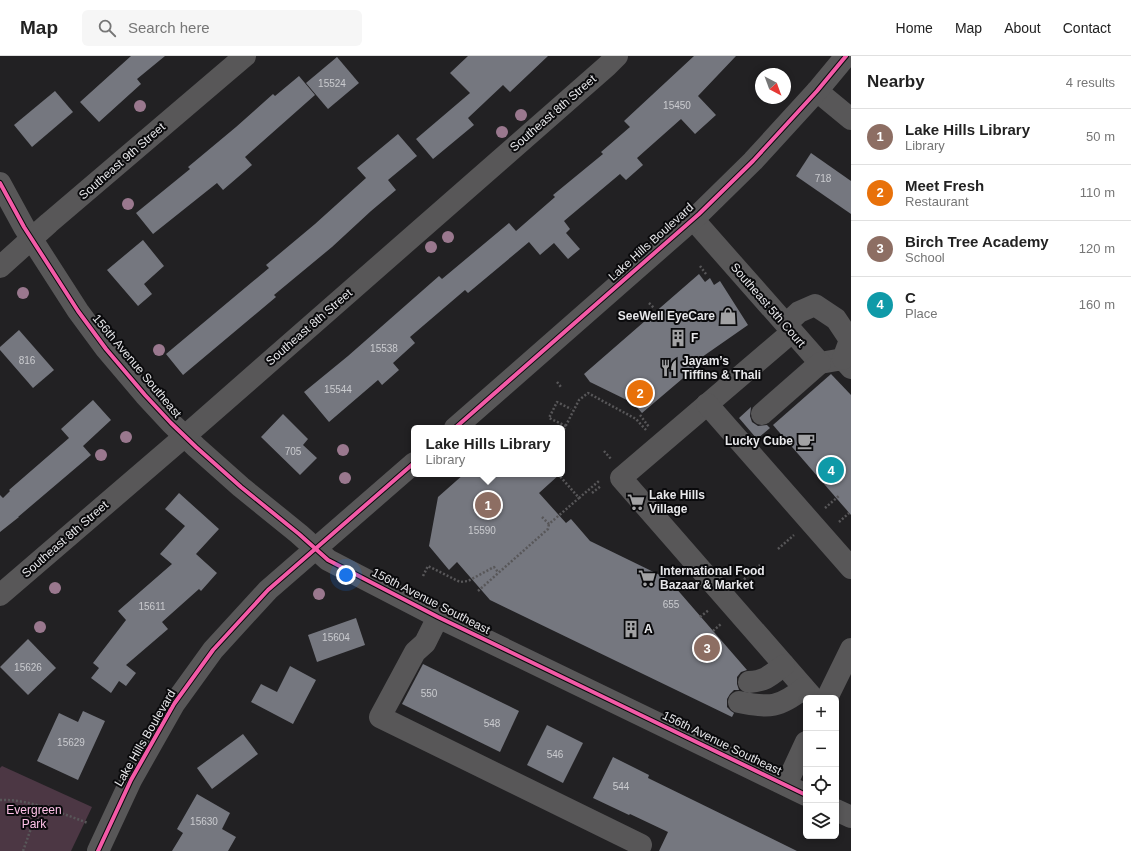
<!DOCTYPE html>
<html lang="en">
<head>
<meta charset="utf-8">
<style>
	:root { --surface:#fff; --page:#f6f6f6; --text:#222; --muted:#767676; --line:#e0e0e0; --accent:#5c5c5c }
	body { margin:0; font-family:Helvetica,sans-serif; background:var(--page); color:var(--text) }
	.controls { position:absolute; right:12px; bottom:12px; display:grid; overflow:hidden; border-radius:6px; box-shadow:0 2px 6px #0003 }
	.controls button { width:36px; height:36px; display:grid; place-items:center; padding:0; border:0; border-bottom:1px solid var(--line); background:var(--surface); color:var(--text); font:20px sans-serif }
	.compass { position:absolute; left:755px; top:12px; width:36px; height:36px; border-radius:50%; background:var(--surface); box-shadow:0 2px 6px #0003; rotate:139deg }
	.you { position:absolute; left:346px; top:519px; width:14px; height:14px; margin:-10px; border:3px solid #fff; border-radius:50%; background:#1a73e8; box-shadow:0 0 0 6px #1a73e833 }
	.badge { display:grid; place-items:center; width:26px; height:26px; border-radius:50%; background:var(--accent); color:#fff; font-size:13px; font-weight:700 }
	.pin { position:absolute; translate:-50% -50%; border:2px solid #fff; box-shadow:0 1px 4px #0006 }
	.popup { position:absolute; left:411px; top:369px; width:154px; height:52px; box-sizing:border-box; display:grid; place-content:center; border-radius:6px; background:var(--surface); filter:drop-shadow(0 1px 3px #0005); font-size:13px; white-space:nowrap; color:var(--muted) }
	.popup b { font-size:15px; color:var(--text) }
	.popup::after { content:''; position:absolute; left:50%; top:100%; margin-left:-8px; border:8px solid transparent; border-top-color:var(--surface) }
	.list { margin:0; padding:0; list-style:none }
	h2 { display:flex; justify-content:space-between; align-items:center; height:52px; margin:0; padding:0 16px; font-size:17px }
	h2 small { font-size:13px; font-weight:400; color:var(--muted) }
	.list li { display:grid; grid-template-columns:26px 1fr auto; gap:12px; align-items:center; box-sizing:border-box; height:56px; padding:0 16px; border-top:1px solid var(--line) }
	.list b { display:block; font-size:15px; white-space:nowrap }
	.list p { margin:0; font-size:13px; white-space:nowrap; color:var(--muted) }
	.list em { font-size:13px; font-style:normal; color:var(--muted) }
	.icon { flex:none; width:22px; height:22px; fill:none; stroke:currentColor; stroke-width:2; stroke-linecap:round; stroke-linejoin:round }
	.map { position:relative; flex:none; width:851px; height:795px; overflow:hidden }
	header { display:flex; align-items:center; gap:24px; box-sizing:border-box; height:56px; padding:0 20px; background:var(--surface); border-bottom:1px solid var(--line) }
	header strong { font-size:19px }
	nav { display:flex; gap:22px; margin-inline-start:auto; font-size:14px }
	.search { width:280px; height:36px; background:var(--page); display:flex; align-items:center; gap:10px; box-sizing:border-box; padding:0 14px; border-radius:6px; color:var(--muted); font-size:15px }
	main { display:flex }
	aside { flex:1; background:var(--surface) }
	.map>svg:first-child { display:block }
</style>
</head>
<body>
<header>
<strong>Map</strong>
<div class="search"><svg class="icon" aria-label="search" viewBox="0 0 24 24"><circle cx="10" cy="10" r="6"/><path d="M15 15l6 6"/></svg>Search here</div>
<nav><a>Home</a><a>Map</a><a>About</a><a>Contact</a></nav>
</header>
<main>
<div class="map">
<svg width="851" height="795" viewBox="0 0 851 795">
	<rect width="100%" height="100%" fill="#222123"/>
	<!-- green -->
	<path fill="#4c3744" d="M 2,710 L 92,751 L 71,795 L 0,795 L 0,712 Z"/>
	<!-- building -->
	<g fill="#75777f">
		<path d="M 131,0 L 165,0 L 137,23 L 141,28 L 99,66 L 80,46 Z"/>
		<path d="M 468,0 L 548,0 L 510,36 L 503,29 L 468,62 L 474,69 L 433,103 L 416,83 L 470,37 L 450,17 Z"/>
		<path d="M 694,0 L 736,0 L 698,40 L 716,59 L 695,78 L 681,63 L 637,102 L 643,109 L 626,124 L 620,118 L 564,165 L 570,173 L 566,177 L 580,193 L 568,203 L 554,187 L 540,199 L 529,186 L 468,237 L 465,234 L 410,281 L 415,287 L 393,307 L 399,314 L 382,329 L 378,324 L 329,366 L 304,336 L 348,300 L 439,220 L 442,223 L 509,167 L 516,175 L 555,141 L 553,139 L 603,98 L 601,96 L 630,71 L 624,65 Z"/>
		<path d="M 337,1 L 359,27 L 328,53 L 306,27 Z"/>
		<path d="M 299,20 L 315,39 L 245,101 L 252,109 L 223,134 L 217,127 L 153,178 L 136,157 L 190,113 L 188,111 L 236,71 L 273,38 L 275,40 Z"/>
		<path d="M 55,35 L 73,56 L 32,91 L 14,69 Z"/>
		<path d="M 398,78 L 417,100 L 388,124 L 396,134 L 371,155 L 332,191 L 274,239 L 276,241 L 183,319 L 166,298 L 269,212 L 266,209 L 315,168 L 366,122 L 357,112 Z"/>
		<path d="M 811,97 L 851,125 L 851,158 L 796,120 Z"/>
		<path d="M 143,184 L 164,210 L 144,228 L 152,238 L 138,250 L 107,214 Z"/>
		<path d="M 699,218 L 705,226 L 710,222 L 714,229 L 720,225 L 748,269 L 692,308 L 695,312 L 642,357 L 633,347 L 590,326 L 584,318 Z"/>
		<path d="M 19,274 L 54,314 L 33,332 L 0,294 L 0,291 Z"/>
		<path d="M 831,318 L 851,339 L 851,459 L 773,369 Z"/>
		<path d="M 93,344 L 111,364 L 83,390 L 91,399 L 18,461 L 19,461 L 0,476 L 0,439 L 3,442 L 10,435 L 9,434 L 69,382 L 61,373 Z"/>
		<path d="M 751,351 L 750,360 L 752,366 L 758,370 L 767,369 L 770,372 L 757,383 L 739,362 Z"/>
		<path d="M 283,358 L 308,383 L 303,389 L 317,402 L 300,419 L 261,381 Z"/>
		<path d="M 464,418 L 560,418 L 539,437 L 566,467 L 571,463 L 590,485 L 668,523 L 747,614 L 741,616 L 737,621 L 737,628 L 739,634 L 734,634 L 730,638 L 727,643 L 727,651 L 731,655 L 734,657 L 732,661 L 490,544 L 457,506 L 449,514 L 429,490 L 438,441 Z"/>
		<path d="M 179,437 L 219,473 L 196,498 L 217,517 L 201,535 L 199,533 L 162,566 L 168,573 L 126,609 L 136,617 L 126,630 L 119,625 L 111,637 L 91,622 L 99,612 L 93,607 L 126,564 L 118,555 L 172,508 L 160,498 L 185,470 L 165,453 Z"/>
		<path d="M 356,562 L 365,589 L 317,606 L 308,579 Z"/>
		<path d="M 28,583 L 56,612 L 28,639 L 0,611 Z"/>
		<path d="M 423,608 L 519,655 L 500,696 L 402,648 Z"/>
		<path d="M 290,610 L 316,624 L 293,668 L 251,646 L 261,628 L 277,636 Z"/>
		<path d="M 83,655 L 105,665 L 78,724 L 37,705 L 59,657 L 78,666 Z"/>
		<path d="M 547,669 L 583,687 L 563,727 L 527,709 Z"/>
		<path d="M 243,678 L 258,698 L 212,733 L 197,712 Z"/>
		<path d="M 613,701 L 649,719 L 648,722 L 797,795 L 659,795 L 668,776 L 630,758 L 629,759 L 593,742 Z"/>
		<path d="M 197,738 L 230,757 L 222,773 L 236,781 L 228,795 L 172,795 L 183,777 L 177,773 Z"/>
	</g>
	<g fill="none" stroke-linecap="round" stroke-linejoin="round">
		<!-- path -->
		<g stroke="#585759" stroke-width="2.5" stroke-dasharray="2 2" stroke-linecap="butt">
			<path d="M 700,210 L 706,218"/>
			<path d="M 649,247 L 654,252"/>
			<path d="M 557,326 L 561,331"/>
			<path d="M 640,359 L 649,371"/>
			<path d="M 566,370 L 549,362 L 557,346 L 571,353"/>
			<path d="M 562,377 L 579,344 L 588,337 L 636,363 L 646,374"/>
			<path d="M 604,395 L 611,403"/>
			<path d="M 592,437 L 601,430"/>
			<path d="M 579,442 L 599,425"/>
			<path d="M 825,452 L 840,439"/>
			<path d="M 542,461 L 549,468 L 579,442 L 558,418"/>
			<path d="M 839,466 L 849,457"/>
			<path d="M 778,493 L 794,479"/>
			<path d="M 423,520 L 428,510 L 460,526 L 468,525 L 494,511 L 498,516"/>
			<path d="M 741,526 L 760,509"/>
			<path d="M 478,535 L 548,473 L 549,468"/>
			<path d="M 700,561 L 709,554"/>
			<path d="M 713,575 L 721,568"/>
			<path d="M 0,744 C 30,743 60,757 88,767"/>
			<path d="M 23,795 L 39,750"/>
		</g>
		<!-- minor -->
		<g stroke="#585758" stroke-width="22">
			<path d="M 817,35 L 851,63"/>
			<path d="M 0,127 L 24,171 L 78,255 L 106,293 L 145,339 L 171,367 L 196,391 L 241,431 L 299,478 L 328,504 L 438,561 L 806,739"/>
			<path d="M 693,163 L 820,307 L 843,303 L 851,312"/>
			<path d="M 0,211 L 49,167 L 245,0"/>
			<path d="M 786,268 L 799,256 L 815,249 L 836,263 L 850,284 L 843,303"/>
			<path d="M 792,276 L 621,422 L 813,642"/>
			<path d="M 707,348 L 851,512"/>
			<path d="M 762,358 L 820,307"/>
			<path d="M 455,372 L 699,158 L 753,105 L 817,35 L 846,0"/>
			<path d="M 0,539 L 185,380 L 607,10 L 617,0"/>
			<path d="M 438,561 L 425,587 L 415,596 L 380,661 L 641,789"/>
			<path d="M 749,626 C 766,625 771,619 784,609"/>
			<path d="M 827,642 L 851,593"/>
			<path d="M 739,646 C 770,652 779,652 804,632"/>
			<path d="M 786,729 L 806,686"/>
			<path d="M 836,754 L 851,761"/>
			<path d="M 98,795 L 131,724 L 174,648 L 213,594 L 268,534 L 414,407"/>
		</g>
		<!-- cycleway casing -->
		<g stroke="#0a0a0c" stroke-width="6">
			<g id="cycleway">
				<path d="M 0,127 L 24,171 L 78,255 L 106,293 L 145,339 L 171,367 L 196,391 L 241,431 L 299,478 L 328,504 L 438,561 L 806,739"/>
				<path d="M 455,372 L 699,158 L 753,105 L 817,35 L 846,0"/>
				<path d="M 98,795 L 131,724 L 174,648 L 213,594 L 268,534 L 414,407"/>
			</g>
		</g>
		<!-- cycleway -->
		<use href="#cycleway" stroke="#f35aa7" stroke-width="4"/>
	</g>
	<!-- trees -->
	<g fill="#9a788e">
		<circle cx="140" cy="50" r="6"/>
		<circle cx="521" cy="59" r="6"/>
		<circle cx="502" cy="76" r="6"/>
		<circle cx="128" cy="148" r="6"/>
		<circle cx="448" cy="181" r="6"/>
		<circle cx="431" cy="191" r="6"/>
		<circle cx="23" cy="237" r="6"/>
		<circle cx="159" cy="294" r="6"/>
		<circle cx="126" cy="381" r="6"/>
		<circle cx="343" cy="394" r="6"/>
		<circle cx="101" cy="399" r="6"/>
		<circle cx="345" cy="422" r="6"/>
		<circle cx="55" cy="532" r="6"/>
		<circle cx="319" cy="538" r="6"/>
		<circle cx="40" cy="571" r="6"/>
	</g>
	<!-- icons -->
	<defs>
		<g id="shop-bare" transform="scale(1.38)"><path d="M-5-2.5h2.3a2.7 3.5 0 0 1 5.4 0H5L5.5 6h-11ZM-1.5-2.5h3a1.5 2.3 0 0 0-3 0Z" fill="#a2a2a4" stroke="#0a0a0c" stroke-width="2.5" paint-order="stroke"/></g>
		<g id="building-bare" transform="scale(1.38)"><path d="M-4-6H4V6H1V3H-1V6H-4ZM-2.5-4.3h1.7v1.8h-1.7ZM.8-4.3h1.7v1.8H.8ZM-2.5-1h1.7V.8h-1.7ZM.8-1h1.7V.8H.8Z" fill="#a2a2a4" stroke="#0a0a0c" stroke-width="2.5" paint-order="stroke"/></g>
		<g id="restaurant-bare" transform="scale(1.38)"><path d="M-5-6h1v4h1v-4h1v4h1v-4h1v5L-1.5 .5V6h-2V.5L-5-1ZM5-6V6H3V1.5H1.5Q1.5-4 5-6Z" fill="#a2a2a4" stroke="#0a0a0c" stroke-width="2.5" paint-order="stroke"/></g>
		<g id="cafe-bare" transform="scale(1.38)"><path d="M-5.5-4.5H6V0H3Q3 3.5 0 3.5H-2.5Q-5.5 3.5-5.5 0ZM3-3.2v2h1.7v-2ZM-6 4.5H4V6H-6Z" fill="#a2a2a4" stroke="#0a0a0c" stroke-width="2.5" paint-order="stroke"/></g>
		<g id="supermarket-bare" transform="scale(1.38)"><path d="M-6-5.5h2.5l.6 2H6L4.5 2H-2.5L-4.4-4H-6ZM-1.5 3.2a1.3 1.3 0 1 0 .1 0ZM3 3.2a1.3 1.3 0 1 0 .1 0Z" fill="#a2a2a4" stroke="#0a0a0c" stroke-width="2.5" paint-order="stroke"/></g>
	</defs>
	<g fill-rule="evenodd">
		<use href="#shop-bare" x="728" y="260"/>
		<use href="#building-bare" x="678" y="282"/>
		<use href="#restaurant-bare" x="669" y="312"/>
		<use href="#cafe-bare" x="806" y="385"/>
		<use href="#supermarket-bare" x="636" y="446"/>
		<use href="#supermarket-bare" x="647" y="522"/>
		<use href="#building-bare" x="631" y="573"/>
	</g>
	<g text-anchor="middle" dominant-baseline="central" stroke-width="4" stroke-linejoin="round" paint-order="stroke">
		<!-- number labels -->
		<g font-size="10" fill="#cacbcf">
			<text x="332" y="27">15524</text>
			<text x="677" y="49">15450</text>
			<text x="823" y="122">718</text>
			<text x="384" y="292">15538</text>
			<text x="27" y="304">816</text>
			<text x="338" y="333">15544</text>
			<text x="293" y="395">705</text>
			<text x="482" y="474">15590</text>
			<text x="671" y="548">655</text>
			<text x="152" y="550">15611</text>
			<text x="336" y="581">15604</text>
			<text x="28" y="611">15626</text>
			<text x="429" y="637">550</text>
			<text x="492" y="667">548</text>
			<text x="71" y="686">15629</text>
			<text x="555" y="698">546</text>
			<text x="621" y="730">544</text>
			<text x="204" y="765">15630</text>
		</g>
		<!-- street labels -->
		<g font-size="12" fill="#e7e7ea" stroke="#0a0a0c">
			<text transform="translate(553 57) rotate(-41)">Southeast 8th Street</text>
			<text transform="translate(122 105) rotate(-41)">Southeast 9th Street</text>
			<text transform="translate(651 186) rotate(-42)">Lake Hills Boulevard</text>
			<text transform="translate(768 249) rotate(49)">Southeast 5th Court</text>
			<text transform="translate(309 271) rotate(-41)">Southeast 8th Street</text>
			<text transform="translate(137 310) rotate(50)">156th Avenue Southeast</text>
			<text transform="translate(65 483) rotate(-41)">Southeast 8th Street</text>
			<text transform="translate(431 545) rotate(27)">156th Avenue Southeast</text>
			<text transform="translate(145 682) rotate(-60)">Lake Hills Boulevard</text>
			<text transform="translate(722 687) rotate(26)">156th Avenue Southeast</text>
		</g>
		<!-- poi labels -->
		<g font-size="12" font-weight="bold" fill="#e7e7ea" stroke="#0a0a0c" text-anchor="start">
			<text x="715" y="260" text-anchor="end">SeeWell EyeCare</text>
			<text x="691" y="282">F</text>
			<text x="682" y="305">Jayam’s<tspan x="682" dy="14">Tiffins &amp; Thali</tspan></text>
			<text x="793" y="385" text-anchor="end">Lucky Cube</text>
			<text x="649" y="439">Lake Hills<tspan x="649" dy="14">Village</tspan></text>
			<text x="660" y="515">International Food<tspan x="660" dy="14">Bazaar &amp; Market</tspan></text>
			<text x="644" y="573">A</text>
		</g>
		<!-- park labels -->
		<g font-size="12" fill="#fdc0e6" stroke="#0a0a0c">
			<text x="34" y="754">Evergreen<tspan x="34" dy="14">Park</tspan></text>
		</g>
	</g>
</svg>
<div class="controls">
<button>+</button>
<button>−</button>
<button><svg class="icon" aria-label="locate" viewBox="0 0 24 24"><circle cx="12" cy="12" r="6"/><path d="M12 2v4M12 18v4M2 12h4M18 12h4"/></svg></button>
<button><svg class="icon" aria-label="layers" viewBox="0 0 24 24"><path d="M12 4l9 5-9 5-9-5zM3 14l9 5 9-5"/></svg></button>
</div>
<svg class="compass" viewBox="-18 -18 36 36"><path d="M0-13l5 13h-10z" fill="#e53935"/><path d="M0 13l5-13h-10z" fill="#767676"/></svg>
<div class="you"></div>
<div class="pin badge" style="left:488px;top:449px;background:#8d6e63">1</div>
<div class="popup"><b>Lake Hills Library</b>Library</div>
<div class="pin badge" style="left:640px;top:337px;background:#e8710a">2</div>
<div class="pin badge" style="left:707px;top:592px;background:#8d6e63">3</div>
<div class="pin badge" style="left:831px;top:414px;background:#0f9aa8">4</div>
</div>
<aside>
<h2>Nearby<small>4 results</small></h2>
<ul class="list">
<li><span class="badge" style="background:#8d6e63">1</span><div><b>Lake Hills Library</b><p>Library</p></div><em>50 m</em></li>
<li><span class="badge" style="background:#e8710a">2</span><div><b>Meet Fresh</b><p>Restaurant</p></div><em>110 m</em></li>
<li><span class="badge" style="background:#8d6e63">3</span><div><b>Birch Tree Academy</b><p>School</p></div><em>120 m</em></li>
<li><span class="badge" style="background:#0f9aa8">4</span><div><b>C</b><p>Place</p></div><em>160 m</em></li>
</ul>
</aside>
</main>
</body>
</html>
